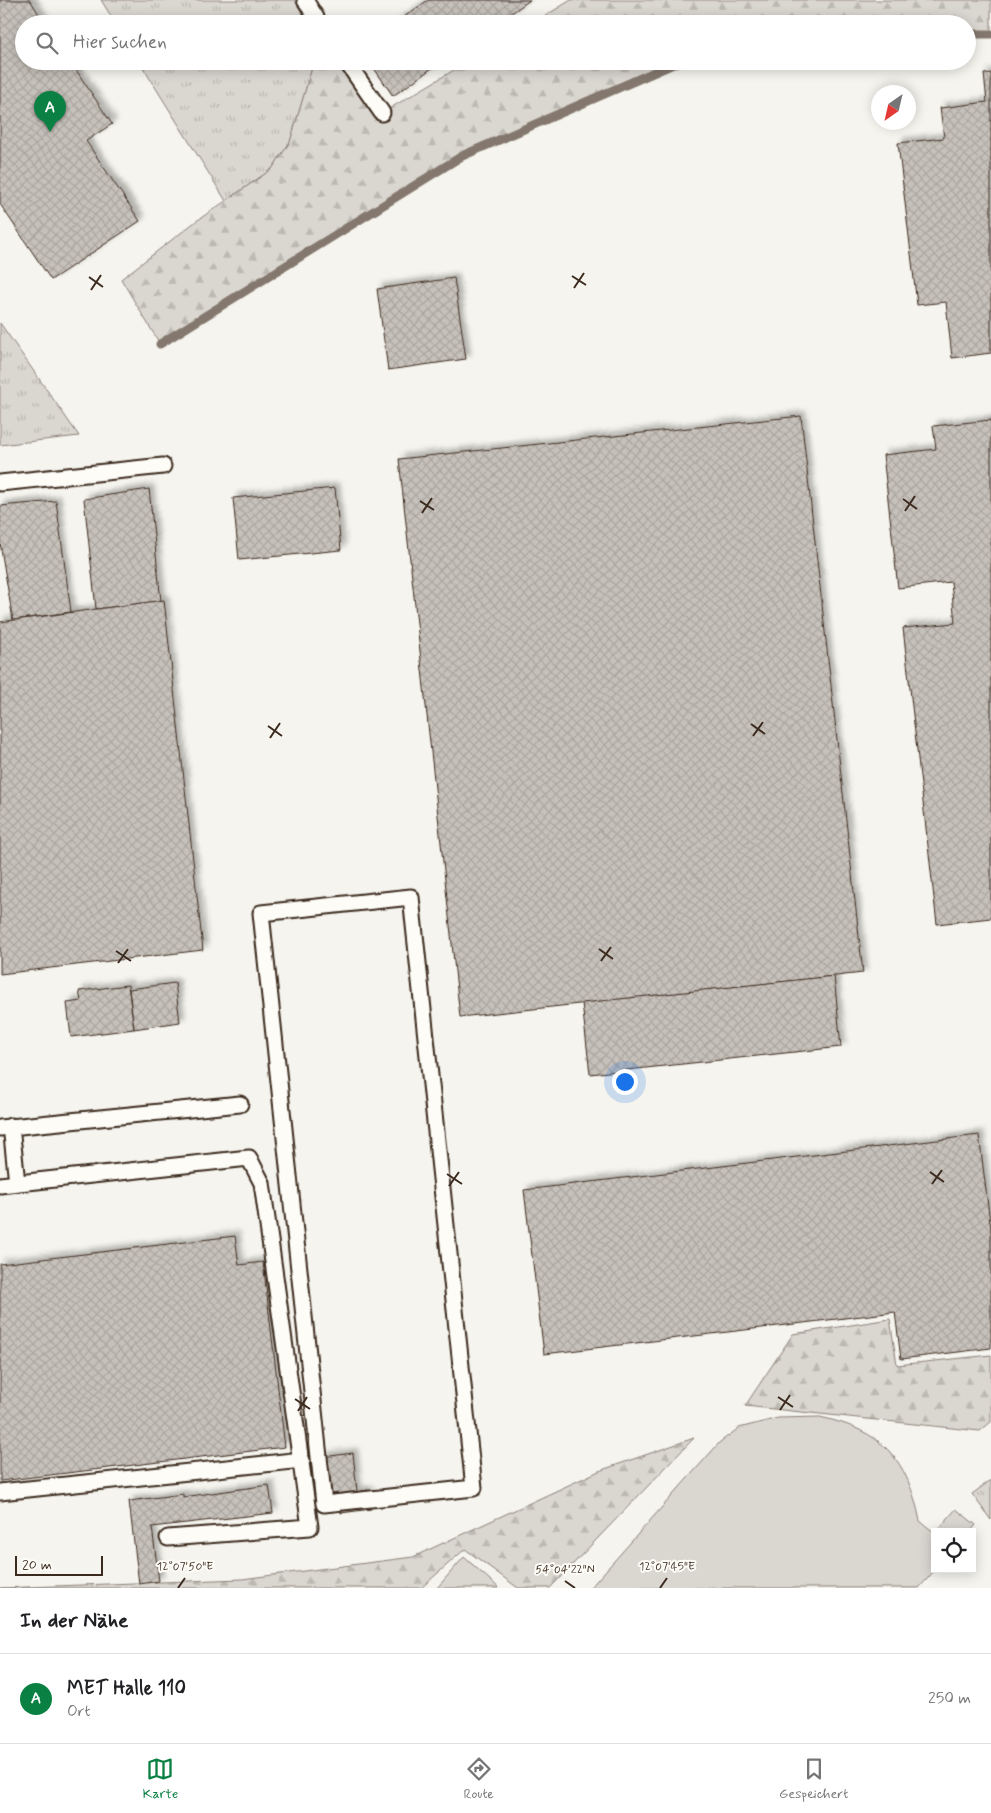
<!DOCTYPE html>
<html lang="de">
<head>
<meta charset="utf-8">
<style>
	:root { --surface:#fff; --page:#f2f2f2; --text:#202124; --muted:#757577; --line:#e0e0e0; --accent:#0b8043 }
	body { margin:0; font-family:Mynerve,sans-serif; background:var(--page); color:var(--text) }
	.controls { position:absolute; right:15px; bottom:15px; display:grid; overflow:hidden; border-radius:0px; box-shadow:0 2px 12px #0003 }
	.controls button { width:45px; height:45px; display:grid; place-items:center; padding:0; border:0; border-bottom:1px solid var(--line); background:var(--surface); color:var(--text); font:25px sans-serif }
	.compass { position:absolute; left:871px; top:85px; width:45px; height:45px; border-radius:50%; background:var(--surface); box-shadow:0 2px 12px #0003; rotate:214deg }
	.scale { position:absolute; left:15px; bottom:12px; width:88px; box-sizing:border-box; padding-left:5px; border:2px solid #3b2a1e; border-top:0; font-size:14px; line-height:18px; white-space:nowrap; color:#3b2a1e; -webkit-text-stroke:4px #fdfcf7; paint-order:stroke }
	.you { position:absolute; left:624px; top:1081px; width:18px; height:18px; margin:-12px; border:4px solid #fff; border-radius:50%; background:#1a73e8; box-shadow:0 0 0 8px #1a73e833 }
	.badge { display:grid; place-items:center; width:32px; height:32px; border-radius:50%; background:var(--accent); color:#fff; font-size:16px; font-weight:700 }
	.pin { position:absolute; translate:-50% -41px; filter:drop-shadow(0 1px 2px #0008) }
	.pin::after { content:''; position:absolute; top:26px; width:18px; height:15px; background:inherit; clip-path:polygon(0 0,100% 0,50% 100%) }
	.list { margin:0; padding:0; list-style:none }
	h2 { display:flex; justify-content:space-between; align-items:center; height:65px; margin:0; padding:0 20px; font-size:21px }
	h2 small { font-size:16px; font-weight:400; color:var(--muted) }
	.list li { display:grid; grid-template-columns:32px 1fr auto; gap:15px; align-items:center; box-sizing:border-box; height:90px; padding:0 20px; border-top:1px solid var(--line) }
	.list b { display:block; font-size:19px; white-space:nowrap }
	.list p { margin:0; font-size:16px; white-space:nowrap; color:var(--muted) }
	.list em { font-size:16px; font-style:normal; color:var(--muted) }
	.icon { flex:none; width:28px; height:28px; fill:none; stroke:currentColor; stroke-width:2; stroke-linecap:round; stroke-linejoin:round }
	.map { position:relative; flex:none; width:991px; height:1588px; overflow:hidden }
	.search { position:absolute; background:var(--surface); box-shadow:0 2px 12px #0003; left:15px; right:15px; top:15px; height:55px; display:flex; align-items:center; gap:12px; box-sizing:border-box; padding:0 18px; border-radius:28px; color:var(--muted); font-size:19px }
	.sheet { height:155px; background:var(--surface) }
	nav { display:flex; justify-content:space-around; align-items:center; box-sizing:border-box; height:70px; border-top:1px solid var(--line); background:var(--surface); font-size:14px; color:var(--muted) }
	nav a { display:grid; justify-items:center; gap:2px }
	nav .on { color:var(--accent) }
	.map>svg:first-child { display:block }
</style>
</head>
<body>
<div class="map">
<svg width="991" height="1588" viewBox="0 0 991 1588">
	<defs>
		<pattern id="grass-tufts" width="24" height="20" patternUnits="userSpaceOnUse" patternTransform="scale(1.25)"><rect width="24" height="20" fill="#dad6d0"/><path d="M3 7l-1-3M5 7V3M7 7l1-3M15 17l-1-3M17 17v-4M19 17l1-3" fill="none" stroke="#bcb8b2"/></pattern>
		<pattern id="forest-firs" width="22" height="20" patternUnits="userSpaceOnUse" patternTransform="scale(1.25)"><rect width="22" height="20" fill="#dad6d0"/><path d="M5 1l3.5 6h-7zM16 11l3.5 6h-7z" fill="#bcb8b2"/></pattern>
		<pattern id="building-cross-hatch" width="8" height="8" patternUnits="userSpaceOnUse" patternTransform="scale(1.25)"><rect width="8" height="8" fill="#c7c1bb"/><path d="M0 0l8 8M0 8l8-8" fill="none" stroke="#aca6a0"/></pattern>
		<filter id="shadow"><feDropShadow dx="4.5" dy="-4.5" stdDeviation="2.5" flood-color="#0004"/></filter>
	</defs>
	<rect width="100%" height="100%" fill="#f5f4ee"/>
	<filter id="ink" filterUnits="userSpaceOnUse"><feTurbulence type="fractalNoise" baseFrequency=".02" numOctaves="2"/><feDisplacementMap in="SourceGraphic" scale="10" xChannelSelector="R" yChannelSelector="G"/><feConvolveMatrix kernelMatrix="1 2 1 2 8 2 1 2 1" color-interpolation-filters="sRGB"/></filter>
	<g filter="url(#ink)">
		<!-- grass -->
		<g fill="url(#grass-tufts)" stroke="#8a8077">
			<path d="M 101,0 L 305,0 L 320,24 L 116,24 Z"/>
			<path d="M 139,61 L 314,61 L 290,142 L 272,169 L 226,201 Z"/>
			<path d="M 0,323 L 79,436 L 0,445 Z"/>
			<path d="M 991,1480 L 991,1520 L 972,1494 Z"/>
		</g>
		<!-- forest -->
		<g fill="url(#forest-firs)" stroke="#8a8077">
			<path d="M 571,0 L 991,0 L 991,34 L 967,34 L 967,24 L 532,24 Z"/>
			<path d="M 314,61 L 346,61 L 382,113 L 469,61 L 680,61 L 462,156 L 160,344 L 121,279 L 195,222 L 272,169 L 290,142 Z"/>
			<path d="M 890,1319 L 897,1365 L 991,1355 L 991,1422 L 980,1431 L 745,1406 L 793,1334 Z"/>
			<path d="M 694,1438 L 550,1588 L 518,1588 L 465,1549 L 421,1588 L 0,1588 L 242,1579 L 413,1557 L 599,1471 Z"/>
		</g>
		<!-- garden -->
		<g fill="#dad6d0" stroke="#8a8077">
			<path d="M 820,1417 C 883,1431 907,1458 920,1521 L 935,1533 L 935,1569 L 936,1569 L 919,1588 L 590,1588 L 720,1442 L 739,1428 L 778,1418 Z"/>
			<path d="M 956,1509 L 976,1525 L 970,1532 L 936,1532 Z"/>
			<path d="M 464,1557 L 499,1588 L 437,1588 Z"/>
		</g>
		<g fill="none" stroke-linecap="round" stroke-linejoin="round">
			<!-- stream -->
			<g stroke="#84786e" stroke-width="9">
				<path d="M 967,34 L 991,34"/>
				<path d="M 160,344 L 462,156 L 680,61"/>
			</g>
		</g>
		<!-- building -->
		<g fill="url(#building-cross-hatch)" stroke="#3b2a1e" filter="url(#shadow)">
			<path d="M 0,0 L 30,0 L 45,24 L 24,24 L 24,61 L 70,61 L 112,124 L 86,141 L 140,221 L 51,280 L 0,204 Z"/>
			<path d="M 428,0 L 530,0 L 496,24 L 394,24 Z"/>
			<path d="M 369,61 L 442,61 L 393,96 Z"/>
			<path d="M 991,73 L 991,353 L 952,358 L 946,302 L 917,305 L 898,143 L 944,138 L 940,108 L 987,102 L 984,74 Z"/>
			<path d="M 454,278 L 466,359 L 388,370 L 377,289 Z"/>
			<path d="M 801,416 L 863,973 L 460,1017 L 399,459 Z"/>
			<path d="M 991,420 L 991,918 L 937,924 L 903,628 L 955,623 L 951,582 L 898,588 L 883,455 L 936,449 L 933,426 Z"/>
			<path d="M 335,488 L 341,550 L 239,560 L 233,498 Z"/>
			<path d="M 149,489 L 161,601 L 96,609 L 84,499 Z"/>
			<path d="M 56,501 L 71,612 L 13,620 L 0,543 L 0,506 Z"/>
			<path d="M 164,600 L 203,950 L 0,974 L 0,622 Z"/>
			<path d="M 834,976 L 841,1047 L 590,1074 L 582,1003 Z"/>
			<path d="M 175,983 L 180,1022 L 134,1029 L 129,989 Z"/>
			<path d="M 128,985 L 134,1029 L 71,1037 L 67,1003 L 81,1001 L 79,991 Z"/>
			<path d="M 979,1135 L 991,1230 L 991,1348 L 901,1359 L 895,1312 L 544,1354 L 524,1190 Z"/>
			<path d="M 235,1236 L 239,1265 L 263,1262 L 285,1447 L 0,1481 L 0,1264 Z"/>
			<path d="M 353,1453 L 357,1492 L 368,1490 L 371,1509 L 341,1513 L 338,1493 L 328,1495 L 323,1457 Z"/>
			<path d="M 269,1485 L 273,1513 L 152,1527 L 159,1581 L 139,1584 L 129,1501 L 183,1494 L 183,1497 Z"/>
		</g>
		<g fill="none" stroke-linecap="round" stroke-linejoin="round">
			<!-- service casing -->
			<g stroke="#3b2a1e" stroke-width="19">
				<g id="service">
					<path d="M 305,0 L 320,24"/>
					<path d="M 346,61 L 382,113"/>
					<path d="M 0,483 L 163,466"/>
					<path d="M 411,897 L 474,1488 L 324,1504 L 261,913 Z"/>
					<path d="M 11,1126 L 17,1183"/>
					<path d="M 0,1128 L 240,1104"/>
					<path d="M 0,1185 L 249,1158 L 262,1183 L 310,1527 L 168,1538"/>
					<path d="M 0,1492 L 302,1460"/>
				</g>
			</g>
			<!-- service -->
			<use href="#service" stroke="#fdfcf7" stroke-width="15"/>
		</g>
	</g>
	<!-- ticks -->
	<path fill="none" stroke="#3b2a1e" stroke-width="2" d="M 572,276 L 586,285M 89,277 L 103,287M 574,288 L 584,273M 91,290 L 101,275M 903,499 L 917,509M 420,501 L 434,510M 905,511 L 915,496M 422,513 L 432,498M 751,724 L 765,734M 268,726 L 282,736M 753,736 L 763,722M 270,738 L 280,723M 599,949 L 613,959M 116,951 L 131,961M 601,961 L 611,947M 118,963 L 128,949M 930,1172 L 944,1182M 447,1174 L 462,1184M 932,1184 L 942,1170M 449,1186 L 459,1172M 778,1397 L 793,1407M 295,1399 L 310,1409M 780,1410 L 790,1395M 298,1411 L 307,1397M 565,1581 L 575,1588M 178,1588 L 185,1578M 660,1588 L 667,1578"/>
	<g font-size="12" text-anchor="middle" fill="#3b2a1e" stroke="#fdfcf7" stroke-width="4" stroke-linejoin="round" paint-order="stroke">
		<text x="185" y="1570">12°07'50"E</text>
		<text x="667" y="1570">12°07'45"E</text>
		<text x="565" y="1573">54°04'22"N</text>
	</g>
</svg>
<div class="controls">
<button><svg class="icon" aria-label="locate" viewBox="0 0 24 24"><circle cx="12" cy="12" r="6"/><path d="M12 2v4M12 18v4M2 12h4M18 12h4"/></svg></button>
</div>
<svg class="compass" viewBox="-18 -18 36 36"><path d="M0-13l5 13h-10z" fill="#e53935"/><path d="M0 13l5-13h-10z" fill="#757577"/></svg>
<div class="scale">20 m</div>
<div class="you"></div>
<div class="pin badge" style="left:50px;top:132px">A</div>
<div class="search"><svg class="icon" aria-label="search" viewBox="0 0 24 24"><circle cx="10" cy="10" r="6"/><path d="M15 15l6 6"/></svg>Hier suchen</div>
</div>
<section class="sheet">
<h2>In der Nähe<small></small></h2>
<ul class="list">
<li><span class="badge">A</span><div><b>MET Halle 110</b><p>Ort</p></div><em>250 m</em></li>
</ul>
</section>
<nav>
<a class="on"><svg class="icon" aria-label="map" viewBox="0 0 24 24"><path d="M3 6l6-2 6 2 6-2v14l-6 2-6-2-6 2zM9 4v14M15 6v14"/></svg>Karte</a>
<a><svg class="icon" aria-label="directions" viewBox="0 0 24 24"><path d="M12 3l9 9-9 9-9-9zM9 14v-3h6M13 9l2 2-2 2"/></svg>Route</a>
<a><svg class="icon" aria-label="saved" viewBox="0 0 24 24"><path d="M7 4h10v16l-5-4-5 4z"/></svg>Gespeichert</a>
</nav>
</body>
</html>
